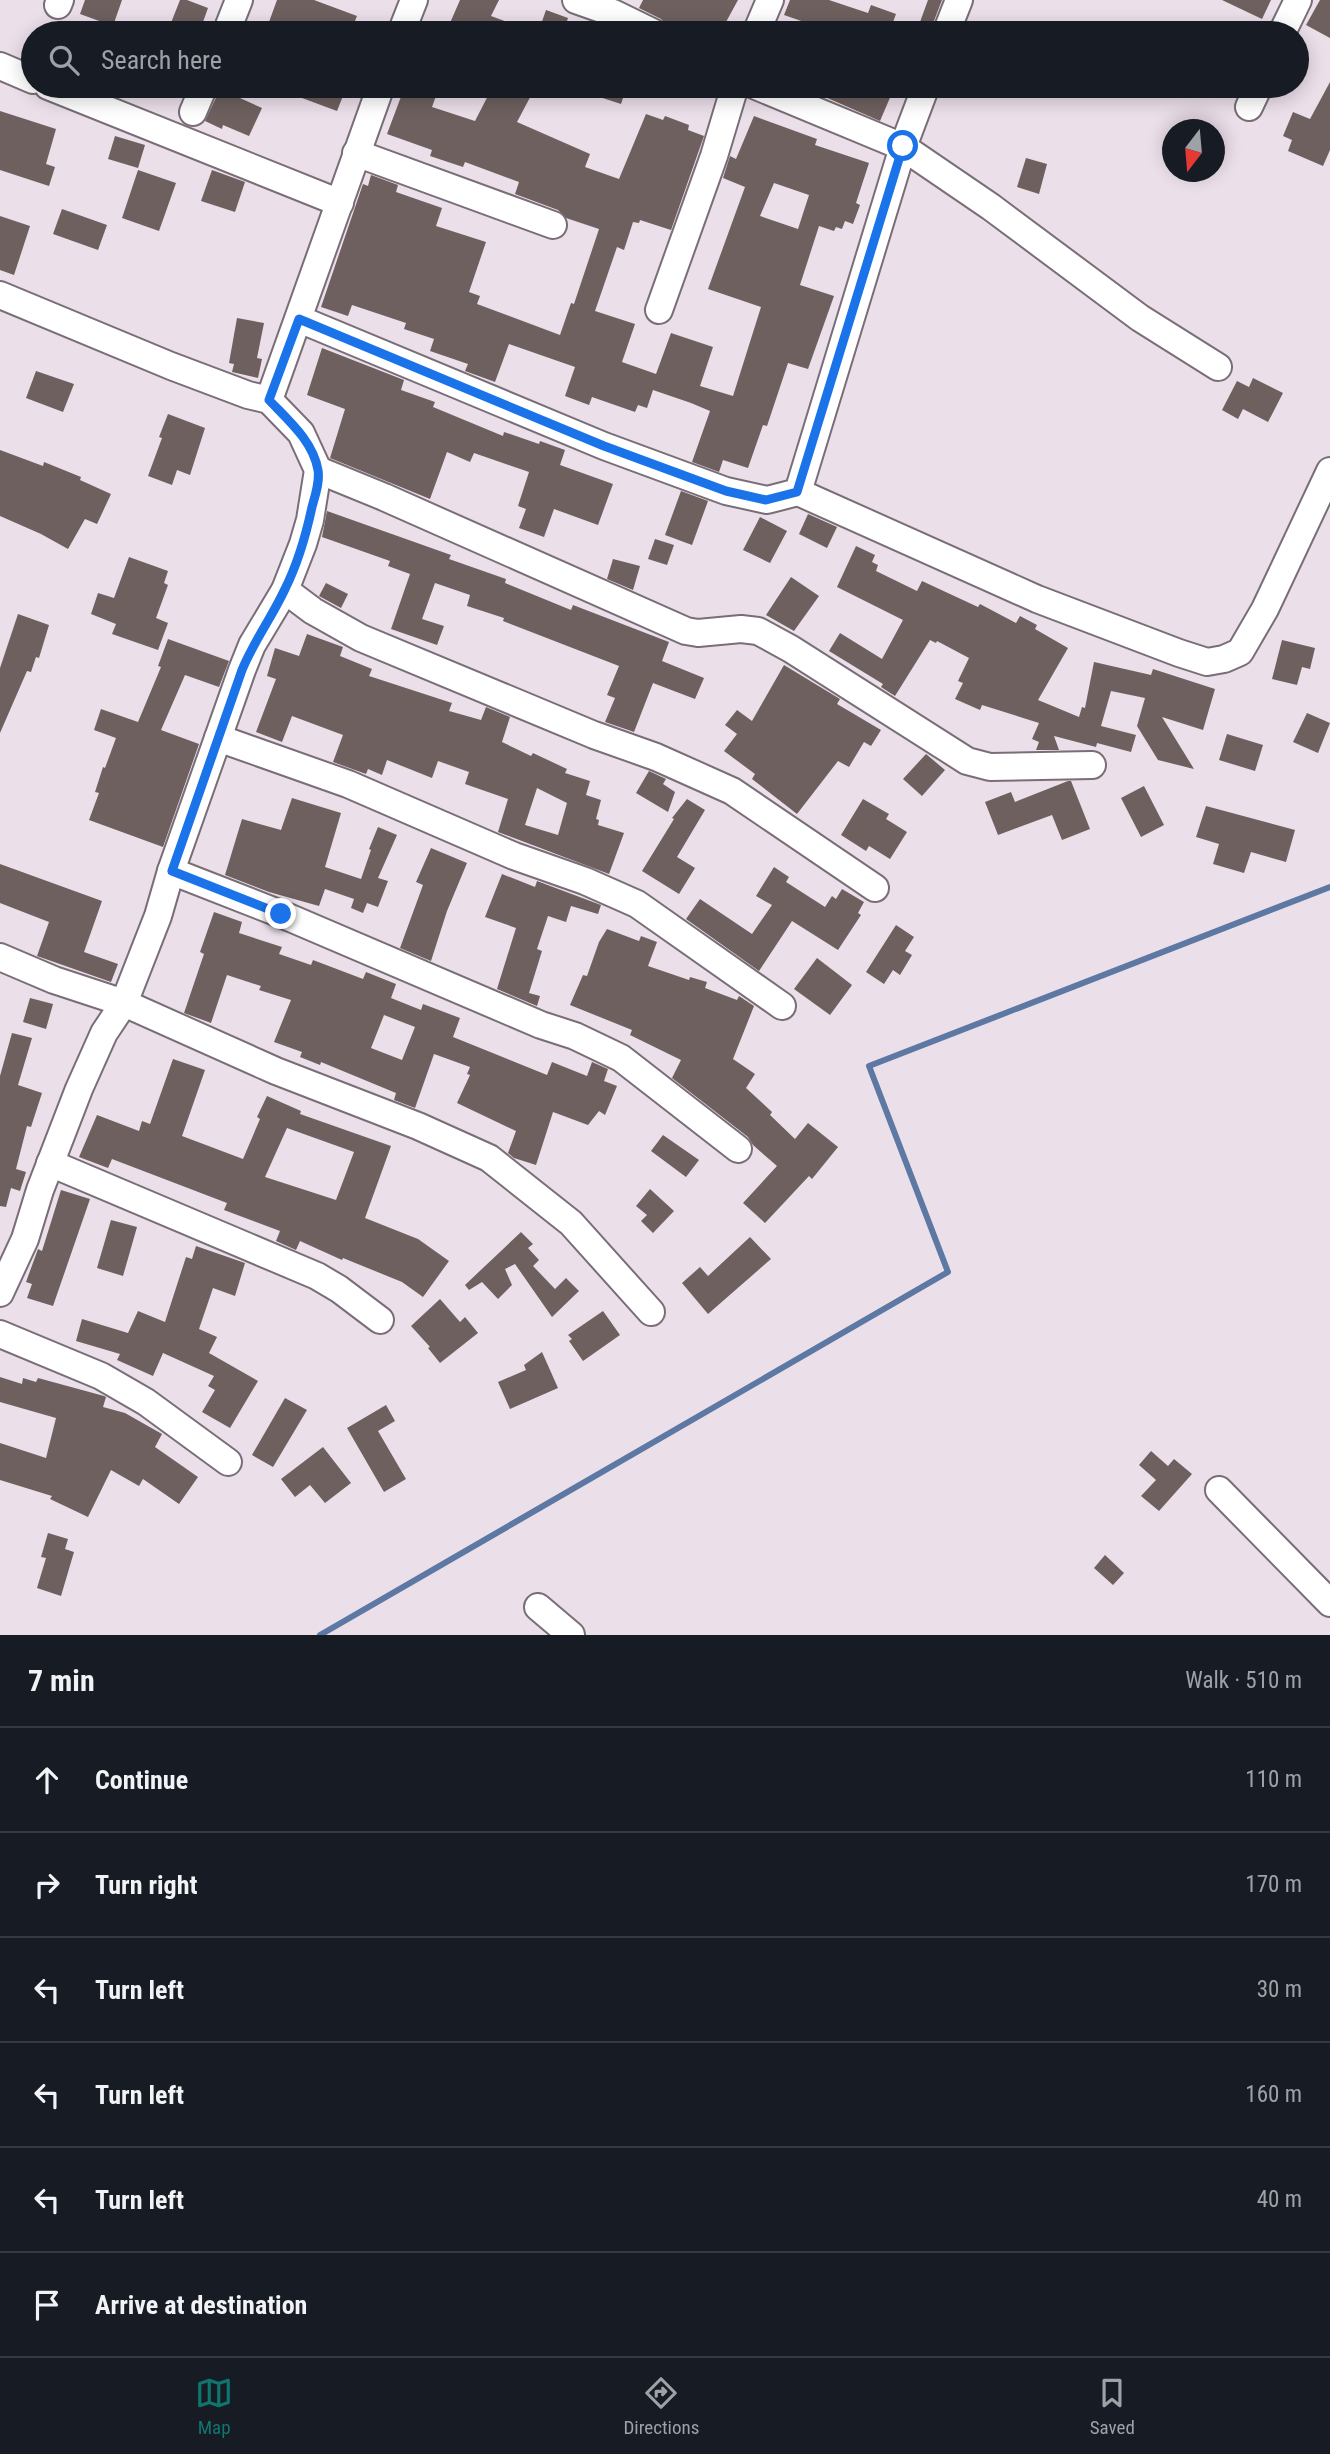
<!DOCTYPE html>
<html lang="en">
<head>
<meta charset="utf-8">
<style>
	:root { --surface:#171b24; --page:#242831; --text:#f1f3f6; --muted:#9ea1a6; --line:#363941; --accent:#0f766e }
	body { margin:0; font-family:"Roboto Condensed",sans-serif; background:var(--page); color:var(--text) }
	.compass { position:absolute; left:1162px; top:119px; width:63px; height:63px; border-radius:50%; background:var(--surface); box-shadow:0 4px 18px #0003; rotate:196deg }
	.stop { position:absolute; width:21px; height:21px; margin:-16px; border:5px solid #1a73e8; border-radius:50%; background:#fff }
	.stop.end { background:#1a73e8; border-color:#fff; box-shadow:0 2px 7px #0008 }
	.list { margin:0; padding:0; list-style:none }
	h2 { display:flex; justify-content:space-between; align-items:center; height:91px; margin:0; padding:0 28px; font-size:30px }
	h2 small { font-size:23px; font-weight:400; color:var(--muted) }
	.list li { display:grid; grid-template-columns:46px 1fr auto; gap:21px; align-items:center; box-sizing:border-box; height:105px; padding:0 28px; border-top:2px solid var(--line) }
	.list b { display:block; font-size:26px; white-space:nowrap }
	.list em { font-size:23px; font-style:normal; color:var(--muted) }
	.icon { flex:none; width:38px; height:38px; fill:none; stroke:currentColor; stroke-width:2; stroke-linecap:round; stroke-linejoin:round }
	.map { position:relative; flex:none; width:1330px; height:1635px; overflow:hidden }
	.search { position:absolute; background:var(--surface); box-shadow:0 4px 18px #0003; left:21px; right:21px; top:21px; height:77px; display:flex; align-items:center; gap:18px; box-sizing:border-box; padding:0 24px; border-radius:38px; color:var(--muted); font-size:26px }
	.sheet { height:721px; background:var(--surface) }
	nav { display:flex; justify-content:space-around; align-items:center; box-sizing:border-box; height:98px; border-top:2px solid var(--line); background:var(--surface); font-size:19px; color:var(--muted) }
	nav a { display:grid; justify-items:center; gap:4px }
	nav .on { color:var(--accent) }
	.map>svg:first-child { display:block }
</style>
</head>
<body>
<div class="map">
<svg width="1330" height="1635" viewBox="0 0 1330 1635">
	<rect width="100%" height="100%" fill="#ebdfea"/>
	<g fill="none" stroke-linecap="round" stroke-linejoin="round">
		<!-- stream -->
		<path stroke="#5c78a3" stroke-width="6" d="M 320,1635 L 948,1272 L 869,1066 L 1330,887"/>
	</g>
	<!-- building -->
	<g fill="#6e605e" fill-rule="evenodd">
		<path d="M 85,0 L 122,0 L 113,26 L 80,14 Z"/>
		<path d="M 180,0 L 187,0 L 208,8 L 199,33 L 167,33 Z"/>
		<path d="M 277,0 L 314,0 L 357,16 L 350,33 L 265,33 Z"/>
		<path d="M 460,0 L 499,0 L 491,16 L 532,31 L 532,33 L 476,33 L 450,23 Z"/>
		<path d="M 643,0 L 738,0 L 720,33 L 670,33 L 667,25 L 661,19 L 639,8 Z"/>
		<path d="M 790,0 L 829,0 L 868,13 L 871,5 L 896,14 L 889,33 L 836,33 L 784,15 Z"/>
		<path d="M 928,0 L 942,0 L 932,26 L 920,22 Z"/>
		<path d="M 1222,0 L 1271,0 L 1262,19 Z"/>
		<path d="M 1320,0 L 1330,0 L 1330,38 L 1306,25 Z"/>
		<path d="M 546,10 L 568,18 L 563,33 L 538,33 Z"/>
		<path d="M 1330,82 L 1330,150 L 1323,166 L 1288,151 L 1292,140 L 1283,136 L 1293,112 L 1310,119 Z"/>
		<path d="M 275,86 L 347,86 L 337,111 L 275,88 Z"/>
		<path d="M 405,86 L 436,96 L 432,107 L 475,121 L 493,86 L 536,86 L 517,122 L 590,154 L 585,167 L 619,179 L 646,114 L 663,120 L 665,116 L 689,125 L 688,130 L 704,136 L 671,230 L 640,220 L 639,223 L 633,222 L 624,250 L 617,247 L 595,311 L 635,324 L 622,362 L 656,374 L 671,333 L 713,347 L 700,386 L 733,396 L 761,307 L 708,289 L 745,187 L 723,178 L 730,156 L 736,159 L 754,116 L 817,139 L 815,145 L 869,163 L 856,203 L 860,205 L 853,224 L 845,221 L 842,229 L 836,227 L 834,231 L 819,226 L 800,285 L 834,296 L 808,369 L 788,363 L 767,426 L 763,425 L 748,468 L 723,460 L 719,472 L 692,462 L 710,411 L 691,403 L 653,390 L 647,408 L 638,405 L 635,412 L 592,397 L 589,405 L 565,396 L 575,367 L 509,344 L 495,382 L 465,371 L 468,364 L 430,351 L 434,339 L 404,329 L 406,323 L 352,305 L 348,316 L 321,307 L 363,184 L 368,186 L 371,175 L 398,185 L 396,192 L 442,208 L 436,226 L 486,242 L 469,292 L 480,296 L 477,304 L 560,335 L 571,303 L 574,304 L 599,229 L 566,218 L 558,210 L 515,194 L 519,182 L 465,162 L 463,167 L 430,156 L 432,150 L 387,134 ZM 774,183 L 809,195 L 798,229 L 760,216 Z"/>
		<path d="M 575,86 L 627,86 L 621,104 L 575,89 Z"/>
		<path d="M 800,86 L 895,86 L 880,121 Z"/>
		<path d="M 220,89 L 262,108 L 249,136 L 223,125 L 222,129 L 205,121 Z"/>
		<path d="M 0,111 L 56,129 L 46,164 L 55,167 L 49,186 L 0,170 Z"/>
		<path d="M 115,136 L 145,145 L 138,168 L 108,159 Z"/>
		<path d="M 1026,158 L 1047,164 L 1039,194 L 1017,187 Z"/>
		<path d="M 138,170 L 176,183 L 159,231 L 122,218 Z"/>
		<path d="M 212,170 L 245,182 L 235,212 L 201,201 Z"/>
		<path d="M 62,209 L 107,225 L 98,250 L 53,234 Z"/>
		<path d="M 0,216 L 30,226 L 14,275 L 0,270 Z"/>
		<path d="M 237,318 L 264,323 L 257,358 L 262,359 L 258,378 L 232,372 L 234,364 L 229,363 Z"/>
		<path d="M 322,348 L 404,380 L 401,390 L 435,402 L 433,407 L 503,436 L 504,432 L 539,444 L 540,441 L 565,450 L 560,465 L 613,484 L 598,525 L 554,509 L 544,537 L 519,528 L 526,509 L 518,506 L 529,472 L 474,453 L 470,462 L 447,452 L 430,499 L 330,458 L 345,409 L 307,395 Z"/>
		<path d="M 36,371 L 74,384 L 63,412 L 26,398 Z"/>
		<path d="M 1253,378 L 1283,393 L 1268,422 L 1243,409 L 1238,419 L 1222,410 L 1237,381 L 1249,387 Z"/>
		<path d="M 168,414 L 205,428 L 190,475 L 177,470 L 172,485 L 148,476 L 162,438 L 159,437 Z"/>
		<path d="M 0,450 L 43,466 L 44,462 L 81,477 L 80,480 L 111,494 L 97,524 L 85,519 L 68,549 L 41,534 L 0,516 Z"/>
		<path d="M 681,491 L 708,501 L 692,545 L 665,535 Z"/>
		<path d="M 327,511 L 451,555 L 449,559 L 506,579 L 505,583 L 571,610 L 573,605 L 669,642 L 662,661 L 704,678 L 695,699 L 653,683 L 634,732 L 605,722 L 615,698 L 607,695 L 619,666 L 503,621 L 504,618 L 467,606 L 470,595 L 435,583 L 422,619 L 444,626 L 437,645 L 391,629 L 410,574 L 388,566 L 390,561 L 322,537 Z"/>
		<path d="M 808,514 L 837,527 L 827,548 L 799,534 Z"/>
		<path d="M 760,517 L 787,531 L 770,563 L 743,550 Z"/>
		<path d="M 655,539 L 674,545 L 667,565 L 648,559 Z"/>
		<path d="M 856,546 L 875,555 L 872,562 L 878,565 L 876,571 L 917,591 L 922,581 L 978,607 L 980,604 L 1016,623 L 1020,616 L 1037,625 L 1035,629 L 1068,648 L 1038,700 L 1079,717 L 1082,707 L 1085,708 L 1094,662 L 1151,675 L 1153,669 L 1215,689 L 1203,730 L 1162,717 L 1194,769 L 1158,760 L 1137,726 L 1145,698 L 1111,691 L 1101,726 L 1136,735 L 1131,752 L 1097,743 L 1096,747 L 1054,736 L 1059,750 L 1036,750 L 1039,742 L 1032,739 L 1039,723 L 982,705 L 980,710 L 955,699 L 963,683 L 958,681 L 969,658 L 937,641 L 936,643 L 930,640 L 895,696 L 881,687 L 883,684 L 829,651 L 840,633 L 882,659 L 903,620 L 837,587 Z"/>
		<path d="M 129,557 L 168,571 L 164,583 L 168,585 L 156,618 L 168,623 L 158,650 L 112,634 L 116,624 L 91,614 L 98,593 L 114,598 Z"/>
		<path d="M 613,559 L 640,566 L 633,590 L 607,579 Z"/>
		<path d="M 791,577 L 819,596 L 794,631 L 766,615 Z"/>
		<path d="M 326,583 L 348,594 L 341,608 L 319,596 Z"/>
		<path d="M 18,614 L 49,625 L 39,658 L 36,657 L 31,672 L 27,671 L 0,733 L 0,668 Z"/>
		<path d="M 307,634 L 343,647 L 340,656 L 372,669 L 369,676 L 452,703 L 449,711 L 481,720 L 486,707 L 510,717 L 502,742 L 531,756 L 533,753 L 567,769 L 565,773 L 590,781 L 586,795 L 601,800 L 596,819 L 599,820 L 598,825 L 624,833 L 609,874 L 498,832 L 508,799 L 465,784 L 469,772 L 438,761 L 432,778 L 387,760 L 382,775 L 368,769 L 366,774 L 333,762 L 343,735 L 292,716 L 282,742 L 256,732 L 276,679 L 267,676 L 275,648 L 299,656 ZM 537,788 L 567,803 L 558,835 L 525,825 Z"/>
		<path d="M 168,639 L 229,661 L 219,687 L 185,675 L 161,730 L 199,744 L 163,847 L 89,820 L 99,793 L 95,792 L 103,767 L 105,768 L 116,738 L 94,730 L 101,709 L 138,722 L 161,667 L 158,666 Z"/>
		<path d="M 1282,640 L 1315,648 L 1310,669 L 1302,667 L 1297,685 L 1272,679 Z"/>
		<path d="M 784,665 L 840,699 L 837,704 L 881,730 L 871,746 L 864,742 L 849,767 L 838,761 L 797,814 L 752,779 L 755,774 L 724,751 L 737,734 L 725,725 L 737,710 L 752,721 Z"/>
		<path d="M 1307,713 L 1330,723 L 1318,753 L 1293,742 Z"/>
		<path d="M 1227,734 L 1263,745 L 1255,771 L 1219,760 Z"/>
		<path d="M 926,754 L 945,770 L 922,796 L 903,779 Z"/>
		<path d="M 649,771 L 666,779 L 663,784 L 675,792 L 668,812 L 636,793 Z"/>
		<path d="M 1068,781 L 1071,781 L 1090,829 L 1062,840 L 1052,815 L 998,835 L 985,802 L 1011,792 L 1015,802 Z"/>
		<path d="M 1144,786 L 1164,825 L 1141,837 L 1121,798 Z"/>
		<path d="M 292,798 L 341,813 L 325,867 L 361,879 L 371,850 L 369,849 L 378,827 L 397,835 L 378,878 L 388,881 L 378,907 L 367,903 L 363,913 L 351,908 L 354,899 L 325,889 L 319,906 L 269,892 L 225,875 L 242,819 L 281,830 Z"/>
		<path d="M 687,799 L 705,810 L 677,857 L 695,868 L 679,894 L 642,871 L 674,819 L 672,818 Z"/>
		<path d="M 863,799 L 889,814 L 886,819 L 907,832 L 890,859 L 869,846 L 866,851 L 841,835 Z"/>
		<path d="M 1206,806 L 1295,830 L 1286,862 L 1251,852 L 1244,873 L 1213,864 L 1219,844 L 1196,837 Z"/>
		<path d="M 431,848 L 467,863 L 447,911 L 431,961 L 400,948 L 423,885 L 416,882 Z"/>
		<path d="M 0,864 L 102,901 L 84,952 L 118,964 L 111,982 L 37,956 L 49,922 L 0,903 Z"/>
		<path d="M 774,867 L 789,877 L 786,882 L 825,907 L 832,896 L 836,899 L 842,889 L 864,902 L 858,913 L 861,915 L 838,950 L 792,921 L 759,971 L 686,919 L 700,899 L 752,934 L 772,905 L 756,896 Z"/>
		<path d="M 502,874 L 535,887 L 537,881 L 601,905 L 598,914 L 571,906 L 566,922 L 548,916 L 537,949 L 542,951 L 529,993 L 540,996 L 537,1006 L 497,989 L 516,928 L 485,917 Z"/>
		<path d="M 214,912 L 242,922 L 239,933 L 282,947 L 279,954 L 311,965 L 313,960 L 363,979 L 366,972 L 396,984 L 391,998 L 421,1010 L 423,1004 L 460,1018 L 453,1037 L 547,1075 L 552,1062 L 587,1076 L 592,1062 L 608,1069 L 604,1081 L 617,1086 L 605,1115 L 599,1111 L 588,1125 L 553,1112 L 536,1165 L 514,1158 L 508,1153 L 516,1131 L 457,1103 L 470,1075 L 467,1074 L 470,1067 L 434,1054 L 415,1108 L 394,1100 L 396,1093 L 321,1062 L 320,1065 L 300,1057 L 302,1052 L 274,1042 L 291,1000 L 259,990 L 261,986 L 227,975 L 211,1023 L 184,1013 L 204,954 L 200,952 ZM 384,1015 L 415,1027 L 402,1060 L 371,1048 Z"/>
		<path d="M 896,925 L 914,937 L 905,951 L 912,955 L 900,975 L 893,970 L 884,984 L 866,972 Z"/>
		<path d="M 607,929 L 639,941 L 641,936 L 657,942 L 648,966 L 689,980 L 690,977 L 707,982 L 705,988 L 737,1000 L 739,996 L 754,1006 L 733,1059 L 755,1074 L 746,1088 L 772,1112 L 770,1115 L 795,1139 L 808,1123 L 838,1147 L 812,1179 L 809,1176 L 765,1223 L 743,1203 L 777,1166 L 753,1145 L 748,1137 L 672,1078 L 681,1060 L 630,1035 L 632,1030 L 570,1005 L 583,975 L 587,976 L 599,942 Z"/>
		<path d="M 817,958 L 852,985 L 830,1015 L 794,989 Z"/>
		<path d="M 30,998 L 53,1004 L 46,1029 L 23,1022 Z"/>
		<path d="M 12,1033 L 32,1038 L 18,1085 L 42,1093 L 31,1127 L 27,1126 L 16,1169 L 26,1172 L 20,1191 L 11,1188 L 6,1207 L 0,1206 L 0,1076 Z"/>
		<path d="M 173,1059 L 205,1070 L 182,1136 L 243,1159 L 260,1119 L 257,1117 L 267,1096 L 301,1111 L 300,1114 L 391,1146 L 365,1218 L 418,1239 L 449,1261 L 423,1297 L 402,1282 L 343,1258 L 342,1260 L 300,1241 L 296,1250 L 276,1241 L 280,1231 L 224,1210 L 227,1203 L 112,1159 L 108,1168 L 79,1157 L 97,1115 L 139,1131 L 142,1121 L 150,1124 ZM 287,1128 L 354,1152 L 336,1200 L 265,1177 Z"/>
		<path d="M 663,1135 L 699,1160 L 686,1177 L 651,1151 Z"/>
		<path d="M 650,1189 L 674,1211 L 653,1233 L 641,1221 L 647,1215 L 636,1206 Z"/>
		<path d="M 61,1190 L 90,1199 L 53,1306 L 27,1298 L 32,1284 L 26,1282 L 38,1249 L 42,1251 Z"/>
		<path d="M 111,1220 L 137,1227 L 123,1276 L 97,1268 Z"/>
		<path d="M 521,1232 L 533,1244 L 528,1248 L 539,1260 L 533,1266 L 555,1289 L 566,1278 L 579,1291 L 552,1317 L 515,1264 L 505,1269 L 512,1285 L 498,1299 L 482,1282 L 469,1290 L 465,1285 Z"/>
		<path d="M 750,1237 L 771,1259 L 708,1314 L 682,1283 L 700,1267 L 708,1276 Z"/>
		<path d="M 196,1246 L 245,1263 L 235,1296 L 213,1288 L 199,1329 L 217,1337 L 209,1353 L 258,1381 L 230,1428 L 202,1412 L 215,1390 L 208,1386 L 214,1376 L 163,1353 L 153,1376 L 117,1360 L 120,1354 L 76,1341 L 82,1319 L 128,1333 L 138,1311 L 165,1322 L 186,1257 L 192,1259 Z"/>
		<path d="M 440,1299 L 460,1322 L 465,1317 L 478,1333 L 440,1363 L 428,1348 L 430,1347 L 411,1326 Z"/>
		<path d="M 603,1311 L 620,1335 L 583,1361 L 569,1341 L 572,1339 L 568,1335 Z"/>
		<path d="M 542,1352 L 558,1388 L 510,1409 L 498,1382 L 526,1370 L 524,1365 Z"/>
		<path d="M 0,1377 L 22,1384 L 23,1378 L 36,1382 L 38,1378 L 104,1396 L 106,1397 L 103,1407 L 125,1413 L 162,1434 L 155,1447 L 198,1477 L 179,1504 L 143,1479 L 139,1486 L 111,1470 L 88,1517 L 50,1499 L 52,1496 L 0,1480 L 0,1443 L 46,1458 L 56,1418 L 0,1402 Z"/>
		<path d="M 285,1398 L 307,1410 L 273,1467 L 252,1455 Z"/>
		<path d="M 386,1405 L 395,1421 L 378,1431 L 406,1479 L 384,1492 L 347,1428 Z"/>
		<path d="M 323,1447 L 351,1483 L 325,1503 L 310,1485 L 295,1497 L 281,1479 Z"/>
		<path d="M 1151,1451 L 1168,1466 L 1174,1459 L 1192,1474 L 1159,1511 L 1141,1496 L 1156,1480 L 1139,1465 Z"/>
		<path d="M 48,1533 L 68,1539 L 65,1549 L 74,1552 L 61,1596 L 37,1588 L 46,1558 L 41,1557 Z"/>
		<path d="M 1105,1555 L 1124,1573 L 1113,1585 L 1094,1568 Z"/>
	</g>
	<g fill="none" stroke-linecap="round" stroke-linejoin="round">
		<!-- minor casing -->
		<g stroke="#796e78" stroke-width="30">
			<g id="minor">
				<path d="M 576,0 L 613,13 L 654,33"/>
				<path d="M 58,5 L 60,0"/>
				<path d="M 226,33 L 239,0"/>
				<path d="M 401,33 L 414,0"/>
				<path d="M 756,33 L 770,0"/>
				<path d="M 946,33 L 959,0"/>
				<path d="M 1282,33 L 1298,0"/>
				<path d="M 0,66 L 33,80"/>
				<path d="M 48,86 L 340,203"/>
				<path d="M 756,86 L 903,147 L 991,207 L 1140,318 L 1218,367"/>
				<path d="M 1249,107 L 1259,86"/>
				<path d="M 193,112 L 204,86"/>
				<path d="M 356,153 L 553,225"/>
				<path d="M 0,295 L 171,366 L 248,395 L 269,400 L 301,433 L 318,470 L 310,520 L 303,544 L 285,590 L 252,645 L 242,670 L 171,871 L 158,916 L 124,1003 L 104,1033 L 79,1089 L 40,1190 L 25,1239 L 0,1293"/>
				<path d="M 659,310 L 714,156 L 735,86"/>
				<path d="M 299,319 L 604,446 L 726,491 L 767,500 L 798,492 L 903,147 L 926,86"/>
				<path d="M 269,400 L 381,86"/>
				<path d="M 318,470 L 384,497 L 686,631 L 698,633 L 741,629 L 758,631 L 791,649 L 967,761 L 990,767 L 1092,765"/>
				<path d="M 798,492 L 1037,599 L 1179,653 L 1207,662 L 1224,659 L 1240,652 L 1265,609 L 1330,471"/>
				<path d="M 285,590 L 313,611 L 361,638 L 594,735 L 656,757 L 732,791 L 875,888"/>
				<path d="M 218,738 L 348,784 L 514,856 L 585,881 L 637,904 L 782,1006"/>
				<path d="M 171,871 L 281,914 L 541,1025 L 575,1036 L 621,1058 L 738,1149"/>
				<path d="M 0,957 L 54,980 L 124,1003 L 276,1071 L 418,1126 L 489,1158 L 571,1223 L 651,1312"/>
				<path d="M 50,1163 L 317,1276 L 339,1289 L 380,1320"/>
				<path d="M 0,1334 L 101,1376 L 146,1402 L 228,1462"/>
				<path d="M 1219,1490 L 1330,1603"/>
				<path d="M 538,1607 L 571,1635"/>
			</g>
		</g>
		<!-- minor -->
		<use href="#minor" stroke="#fff" stroke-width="26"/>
	</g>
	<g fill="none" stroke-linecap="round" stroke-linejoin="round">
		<!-- route -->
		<path stroke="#1a73e8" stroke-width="9" d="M 281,914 L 172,871 L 242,670 C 254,641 272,617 285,589 C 298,563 306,535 312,507 C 315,496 320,482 318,470 C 313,441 288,420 269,400 L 299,319 L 604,446 L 726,491 L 766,500 L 797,492 L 903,146"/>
	</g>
</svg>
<svg class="compass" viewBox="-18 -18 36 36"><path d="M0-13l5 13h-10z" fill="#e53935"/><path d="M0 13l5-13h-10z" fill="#9ea1a6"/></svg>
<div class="stop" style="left:903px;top:146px"></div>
<div class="stop end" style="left:281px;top:914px"></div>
<div class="search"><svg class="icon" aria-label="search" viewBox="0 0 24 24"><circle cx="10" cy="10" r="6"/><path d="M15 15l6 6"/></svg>Search here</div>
</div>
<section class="sheet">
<h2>7 min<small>Walk · 510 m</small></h2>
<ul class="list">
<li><svg class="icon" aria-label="ahead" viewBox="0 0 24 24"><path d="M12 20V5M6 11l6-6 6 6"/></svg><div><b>Continue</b></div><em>110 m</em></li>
<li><svg class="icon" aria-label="right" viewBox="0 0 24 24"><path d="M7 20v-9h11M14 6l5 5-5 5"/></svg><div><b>Turn right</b></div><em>170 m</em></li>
<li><svg class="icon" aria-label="left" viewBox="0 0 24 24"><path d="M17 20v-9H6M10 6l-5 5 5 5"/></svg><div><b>Turn left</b></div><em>30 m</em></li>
<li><svg class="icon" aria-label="left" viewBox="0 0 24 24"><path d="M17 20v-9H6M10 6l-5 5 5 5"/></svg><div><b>Turn left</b></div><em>160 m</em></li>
<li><svg class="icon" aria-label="left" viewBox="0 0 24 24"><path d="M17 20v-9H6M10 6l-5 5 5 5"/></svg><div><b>Turn left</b></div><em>40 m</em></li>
<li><svg class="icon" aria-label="arrive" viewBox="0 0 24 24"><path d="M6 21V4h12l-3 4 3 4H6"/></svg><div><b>Arrive at destination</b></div></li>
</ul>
</section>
<nav>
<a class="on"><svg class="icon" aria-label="map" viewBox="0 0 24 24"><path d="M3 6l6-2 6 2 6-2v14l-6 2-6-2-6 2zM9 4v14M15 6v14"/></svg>Map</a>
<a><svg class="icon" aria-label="directions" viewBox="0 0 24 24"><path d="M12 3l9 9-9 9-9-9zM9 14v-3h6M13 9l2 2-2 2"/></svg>Directions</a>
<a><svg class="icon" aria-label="saved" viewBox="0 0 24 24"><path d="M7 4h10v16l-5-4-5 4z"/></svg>Saved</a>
</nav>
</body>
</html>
